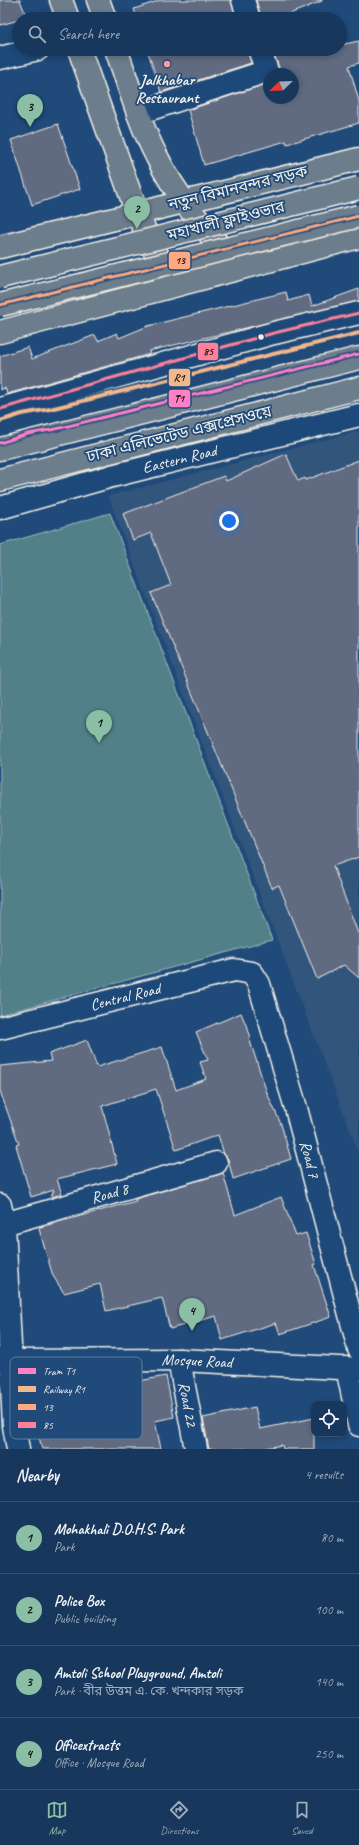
<!DOCTYPE html>
<html lang="en">
<head>
<meta charset="utf-8">
<style>
	:root { --surface:#17385c; --page:#244365; --text:#f1f3f6; --muted:#9eacbb; --line:#365272; --accent:#8abfa5 }
	body { margin:0; font-family:Caveat,"Noto Sans Bengali",sans-serif; background:var(--page); color:var(--text) }
	.controls { position:absolute; right:12px; bottom:12px; display:grid; overflow:hidden; border-radius:8px; box-shadow:0 2px 6px #0003 }
	.controls button { width:36px; height:36px; display:grid; place-items:center; padding:0; border:0; border-bottom:1px solid var(--line); background:var(--surface); color:var(--text); font:20px sans-serif }
	.compass { position:absolute; left:263px; top:68px; width:36px; height:36px; border-radius:50%; background:var(--surface); box-shadow:0 2px 6px #0003; rotate:247deg }
	.you { position:absolute; left:229px; top:521px; width:14px; height:14px; margin:-10px; border:3px solid #fff; border-radius:50%; background:#1a73e8; box-shadow:0 0 0 6px #1a73e833 }
	.badge { display:grid; place-items:center; width:26px; height:26px; border-radius:50%; background:var(--accent); color:#111; font-size:13px; font-weight:700 }
	.pin { position:absolute; translate:-50% -33px; filter:drop-shadow(0 1px 2px #0008) }
	.pin::after { content:''; position:absolute; top:21px; width:14px; height:12px; background:inherit; clip-path:polygon(0 0,100% 0,50% 100%) }
	.list { margin:0; padding:0; list-style:none }
	h2 { display:flex; justify-content:space-between; align-items:center; height:52px; margin:0; padding:0 16px; font-size:17px }
	h2 small { font-size:13px; font-weight:400; color:var(--muted) }
	.list li { display:grid; grid-template-columns:26px 1fr auto; gap:12px; align-items:center; box-sizing:border-box; height:72px; padding:0 16px; border-top:1px solid var(--line) }
	.list b { display:block; font-size:15px; white-space:nowrap }
	.list p { margin:0; font-size:13px; white-space:nowrap; color:var(--muted) }
	.list em { font-size:13px; font-style:normal; color:var(--muted) }
	.icon { flex:none; width:22px; height:22px; fill:none; stroke:currentColor; stroke-width:2; stroke-linecap:round; stroke-linejoin:round }
	.map { position:relative; flex:none; width:359px; height:1449px; overflow:hidden }
	.search { position:absolute; background:var(--surface); box-shadow:0 2px 6px #0003; left:12px; right:12px; top:12px; height:44px; display:flex; align-items:center; gap:10px; box-sizing:border-box; padding:0 14px; border-radius:22px; color:var(--muted); font-size:15px }
	.sheet { height:340px; background:var(--surface) }
	nav { display:flex; justify-content:space-around; align-items:center; box-sizing:border-box; height:56px; border-top:1px solid var(--line); background:var(--surface); font-size:11px; color:var(--muted) }
	nav a { display:grid; justify-items:center; gap:2px }
	nav .on { color:var(--accent) }
	.map>svg:first-child { display:block }
</style>
</head>
<body>
<div class="map">
<svg width="359" height="1449" viewBox="0 0 359 1449">
	<rect width="100%" height="100%" fill="#1f4a7a"/>
	<filter id="ink" filterUnits="userSpaceOnUse"><feTurbulence type="fractalNoise" baseFrequency=".025" numOctaves="2"/><feDisplacementMap in="SourceGraphic" scale="8" xChannelSelector="R" yChannelSelector="G"/><feConvolveMatrix kernelMatrix="1 2 1 2 8 2 1 2 1" color-interpolation-filters="sRGB"/></filter>
	<g filter="url(#ink)">
		<!-- built -->
		<path fill="#32547c" d="M 359,431 L 359,1154 L 108,496 Z"/>
		<!-- green -->
		<path fill="#518089" stroke="#a2b8b8" d="M 110,513 L 272,940 L 0,1015 L 0,545 Z"/>
		<!-- building -->
		<g fill="#606b81" stroke="#f4f1e8">
			<path d="M 0,0 L 20,0 L 27,18 L 0,25 Z"/>
			<path d="M 161,0 L 231,0 L 236,19 L 137,19 L 134,9 Z"/>
			<path d="M 256,0 L 322,0 L 322,1 L 277,19 L 261,19 Z"/>
			<path d="M 359,41 L 359,63 L 349,66 L 359,101 L 359,123 L 287,144 L 286,141 L 204,165 L 188,110 L 269,83 L 269,98 L 293,98 L 293,74 L 279,74 L 279,67 L 272,49 L 340,49 L 340,45 Z"/>
			<path d="M 147,49 L 247,49 L 251,63 L 161,92 Z"/>
			<path d="M 58,124 L 80,189 L 32,205 L 11,140 Z"/>
			<path d="M 359,289 L 359,301 L 149,351 L 150,354 L 7,394 L 5,388 L 0,390 L 0,356 L 28,347 L 32,359 L 95,335 L 98,341 L 117,333 L 119,338 L 148,326 L 286,292 L 288,301 L 309,295 L 312,306 Z"/>
			<path d="M 286,454 L 298,481 L 305,478 L 306,480 L 359,460 L 359,857 L 333,866 L 359,936 L 359,978 L 344,965 L 317,979 L 279,885 L 272,888 L 151,593 L 171,585 L 151,533 L 133,540 L 123,514 L 224,476 L 226,481 Z"/>
			<path d="M 241,1013 L 251,1037 L 249,1038 L 267,1093 L 281,1124 L 291,1159 L 233,1179 L 228,1159 L 224,1154 L 218,1135 L 176,1150 L 156,1089 L 102,1106 L 117,1164 L 57,1179 L 62,1194 L 51,1197 L 54,1190 L 31,1197 L 16,1145 L 19,1144 L 0,1091 L 0,1066 L 51,1061 L 49,1054 L 87,1040 L 97,1067 L 162,1047 L 176,1090 L 206,1079 L 200,1062 L 208,1060 L 196,1032 Z"/>
			<path d="M 223,1173 L 235,1215 L 281,1197 L 296,1236 L 306,1233 L 316,1264 L 314,1265 L 331,1317 L 280,1334 L 276,1323 L 222,1340 L 216,1316 L 170,1329 L 162,1298 L 106,1311 L 100,1284 L 64,1293 L 53,1276 L 39,1229 L 40,1227 L 136,1201 L 135,1199 Z"/>
			<path d="M 51,1373 L 80,1373 L 85,1391 L 166,1376 L 174,1417 L 155,1421 L 161,1449 L 42,1449 L 25,1381 Z"/>
			<path d="M 255,1407 L 260,1429 L 314,1418 L 314,1449 L 283,1449 L 282,1445 L 260,1449 L 209,1449 L 203,1418 Z"/>
		</g>
		<g fill="none" stroke-linecap="round" stroke-linejoin="round">
			<!-- street casing -->
			<g stroke="#f4f1e8" stroke-width="25">
				<g id="street">
					<path d="M 243,0 L 249,19"/>
					<path d="M 0,58 L 38,49"/>
					<path d="M 138,113 L 267,71 L 259,49"/>
					<path d="M 0,409 L 274,333 L 359,313"/>
					<path id="s1" d="M 0,508 L 112,476 L 359,415"/>
					<path id="s2" d="M 0,1028 L 234,970 L 252,973 L 259,984 L 296,1108 L 359,1349"/>
					<path d="M 0,1205 L 4,1224 L 14,1426 L 18,1449"/>
					<path id="s3" d="M 4,1224 L 216,1163"/>
					<path id="s4" d="M 0,1359 L 11,1361 L 179,1360 L 359,1369"/>
					<path id="s5" d="M 179,1360 L 196,1449"/>
					<path d="M 347,1368 L 359,1425"/>
				</g>
			</g>
			<!-- primary casing -->
			<g stroke="#f4f1e8" stroke-width="25">
				<g id="primary">
					<path d="M 61,0 L 68,19"/>
					<path d="M 98,0 L 105,19"/>
					<path d="M 79,49 L 137,213 L 152,246 L 172,280"/>
					<path d="M 116,49 C 129,85 139,123 157,157 C 176,196 206,230 234,263"/>
					<path d="M 0,247 L 359,159"/>
					<path d="M 0,332 L 359,237"/>
				</g>
			</g>
			<!-- highway casing -->
			<g stroke="#f4f1e8" stroke-width="25">
				<g id="highway">
					<path d="M 0,449 L 359,358"/>
					<path d="M 0,480 L 359,388"/>
				</g>
			</g>
			<!-- street -->
			<use href="#street" stroke="#1f4a7a" stroke-width="22"/>
			<!-- primary -->
			<use href="#primary" stroke="#6c7d8c" stroke-width="22"/>
			<!-- highway -->
			<use href="#highway" stroke="#6c7d8c" stroke-width="22"/>
			<!-- highway-bridge casing -->
			<g stroke="#f4f1e8" stroke-width="25" stroke-linecap="butt">
				<g id="highway-bridge">
					<path d="M 0,277 L 359,188"/>
					<path d="M 0,305 L 359,216"/>
				</g>
			</g>
			<!-- highway-bridge -->
			<use href="#highway-bridge" stroke="#6c7d8c" stroke-width="22"/>
			<!-- bus-1 casing -->
			<g stroke="#1f4a7a" stroke-width="6">
				<path id="bus-1" d="M 0,305 L 359,216"/>
			</g>
			<!-- bus-2 casing -->
			<g stroke="#1f4a7a" stroke-width="6">
				<path id="bus-2" d="M 0,409 L 274,333 L 359,313"/>
			</g>
			<!-- bus-1 -->
			<use href="#bus-1" stroke="#ffa980" stroke-width="3"/>
			<!-- bus-2 -->
			<use href="#bus-2" stroke="#ff8098" stroke-width="3"/>
			<!-- rail-1 casing -->
			<g stroke="#1f4a7a" stroke-width="7">
				<path id="rail-1" d="M 0,421 L 22,414 L 50,409 L 359,333"/>
			</g>
			<!-- rail-1 -->
			<use href="#rail-1" stroke="#f1b78d" stroke-width="4"/>
			<!-- tram-1 casing -->
			<g stroke="#1f4a7a" stroke-width="6">
				<path id="tram-1" d="M 0,443 L 28,434 L 56,429 L 359,354"/>
			</g>
			<!-- tram-1 -->
			<use href="#tram-1" stroke="#ff80c5" stroke-width="3"/>
		</g>
	</g>
	<!-- markers -->
	<circle fill="#ff9aa2" stroke="#1f4a7a" stroke-width="1.5" cx="167" cy="64" r="4"/>
	<circle fill="#f4f1e8" stroke="#1f4a7a" stroke-width="1.5" cx="261" cy="337" r="3.5"/>
	<g text-anchor="middle" dominant-baseline="central" stroke-width="3.5" stroke-linejoin="round" paint-order="stroke">
		<!-- poi labels -->
		<g font-size="16" font-weight="bold" fill="#f4f1e8" stroke="#1f4a7a">
			<text x="167" y="80">Jalkhabar<tspan x="167" dy="18">Restaurant</tspan></text>
		</g>
		<!-- street labels -->
		<g font-size="16" fill="#f4f1e8" stroke="#1f4a7a">
			<text transform="translate(238 188) rotate(-14)">নতুন বিমানবন্দর সড়ক</text>
			<text transform="translate(226 221) rotate(-14)">মহাখালী ফ্লাইওভার</text>
			<text transform="translate(179 434) rotate(-14)">ঢাকা এলিভেটেড এক্সপ্রেসওয়ে</text>
			<text stroke="none"><textPath href="#s1" startOffset="186">Eastern Road</textPath></text>
			<text stroke="none"><textPath href="#s2" startOffset="129">Central Road</textPath></text>
			<text stroke="none"><textPath href="#s2" startOffset="455">Road 7</textPath></text>
			<text stroke="none"><textPath href="#s3" startOffset="110">Road 8</textPath></text>
			<text stroke="none"><textPath href="#s4" startOffset="197">Mosque Road</textPath></text>
			<text stroke="none"><textPath href="#s5" startOffset="45">Road 22</textPath></text>
		</g>
	</g>
	<!-- legend -->
	<rect x="10" y="1357" width="132" height="82" rx="6" fill="#1f4a7a" stroke="#5f7c9b" stroke-width="1"/>
	<rect x="18" y="1368" width="18" height="6" fill="#ff80c5"/>
	<rect x="18" y="1386" width="18" height="6" fill="#f1b78d"/>
	<rect x="18" y="1404" width="18" height="6" fill="#ffa980"/>
	<rect x="18" y="1422" width="18" height="6" fill="#ff8098"/>
	<g font-size="11" fill="#f4f1e8">
		<text x="43" y="1375">Tram T1</text>
		<text x="43" y="1393">Railway R1</text>
		<text x="43" y="1411">13</text>
		<text x="43" y="1429">85</text>
	</g>
	<g stroke="#1f4a7a" stroke-width="1.5">
		<rect x="168" y="251" width="23" height="19" rx="4" fill="#ffa980"/>
		<rect x="197" y="342" width="22" height="19" rx="4" fill="#ff8098"/>
		<rect x="168" y="368" width="23" height="19" rx="4" fill="#f1b78d"/>
		<rect x="168" y="389" width="23" height="19" rx="4" fill="#ff80c5"/>
	</g>
	<g font-size="11" text-anchor="middle" font-weight="bold" fill="#111">
		<text x="180" y="264">13</text>
		<text x="208" y="355">85</text>
		<text x="179" y="381">R1</text>
		<text x="179" y="402">T1</text>
	</g>
</svg>
<div class="controls">
<button><svg class="icon" aria-label="locate" viewBox="0 0 24 24"><circle cx="12" cy="12" r="6"/><path d="M12 2v4M12 18v4M2 12h4M18 12h4"/></svg></button>
</div>
<svg class="compass" viewBox="-18 -18 36 36"><path d="M0-13l5 13h-10z" fill="#e53935"/><path d="M0 13l5-13h-10z" fill="#9eacbb"/></svg>
<div class="you"></div>
<div class="pin badge" style="left:99px;top:743px">1</div>
<div class="pin badge" style="left:137px;top:229px">2</div>
<div class="pin badge" style="left:30px;top:127px">3</div>
<div class="pin badge" style="left:192px;top:1331px">4</div>
<div class="search"><svg class="icon" aria-label="search" viewBox="0 0 24 24"><circle cx="10" cy="10" r="6"/><path d="M15 15l6 6"/></svg>Search here</div>
</div>
<section class="sheet">
<h2>Nearby<small>4 results</small></h2>
<ul class="list">
<li><span class="badge">1</span><div><b>Mohakhali D.O.H.S. Park</b><p>Park</p></div><em>80 m</em></li>
<li><span class="badge">2</span><div><b>Police Box</b><p>Public building</p></div><em>100 m</em></li>
<li><span class="badge">3</span><div><b>Amtoli School Playground, Amtoli</b><p>Park · বীর উত্তম এ. কে. খন্দকার সড়ক</p></div><em>140 m</em></li>
<li><span class="badge">4</span><div><b>Officextracts</b><p>Office · Mosque Road</p></div><em>250 m</em></li>
</ul>
</section>
<nav>
<a class="on"><svg class="icon" aria-label="map" viewBox="0 0 24 24"><path d="M3 6l6-2 6 2 6-2v14l-6 2-6-2-6 2zM9 4v14M15 6v14"/></svg>Map</a>
<a><svg class="icon" aria-label="directions" viewBox="0 0 24 24"><path d="M12 3l9 9-9 9-9-9zM9 14v-3h6M13 9l2 2-2 2"/></svg>Directions</a>
<a><svg class="icon" aria-label="saved" viewBox="0 0 24 24"><path d="M7 4h10v16l-5-4-5 4z"/></svg>Saved</a>
</nav>
</body>
</html>
